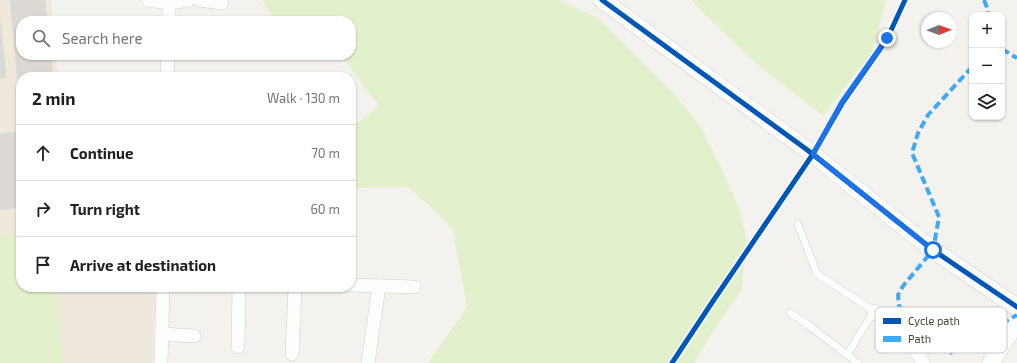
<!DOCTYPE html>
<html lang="en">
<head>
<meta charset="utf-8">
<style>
	:root { --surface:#fff; --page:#f2f2f2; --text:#202124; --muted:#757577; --line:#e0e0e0 }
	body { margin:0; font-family:"Exo 2",sans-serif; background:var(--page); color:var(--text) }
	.controls { position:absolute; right:12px; top:12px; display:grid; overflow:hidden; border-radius:8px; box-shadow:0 1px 3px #0004 }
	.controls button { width:36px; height:36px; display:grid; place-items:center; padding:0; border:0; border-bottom:1px solid var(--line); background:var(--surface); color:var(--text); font:20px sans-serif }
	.compass { position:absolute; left:921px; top:12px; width:36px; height:36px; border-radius:50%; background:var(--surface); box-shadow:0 1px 3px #0004; rotate:89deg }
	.stop { position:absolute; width:12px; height:12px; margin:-9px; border:3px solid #1a73e8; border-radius:50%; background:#fff }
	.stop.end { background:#1a73e8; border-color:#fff; box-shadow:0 1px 4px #0008 }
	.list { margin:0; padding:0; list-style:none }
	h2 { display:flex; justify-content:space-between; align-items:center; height:52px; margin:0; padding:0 16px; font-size:17px }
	h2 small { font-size:13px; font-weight:400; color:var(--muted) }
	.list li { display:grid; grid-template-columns:26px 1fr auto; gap:12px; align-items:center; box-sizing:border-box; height:56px; padding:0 16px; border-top:1px solid var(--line) }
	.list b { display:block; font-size:15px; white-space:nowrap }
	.list em { font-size:13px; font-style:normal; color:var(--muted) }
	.icon { flex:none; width:22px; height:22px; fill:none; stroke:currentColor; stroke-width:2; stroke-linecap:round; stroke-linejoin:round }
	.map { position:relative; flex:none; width:1017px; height:363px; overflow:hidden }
	.search { position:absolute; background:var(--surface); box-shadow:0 1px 3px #0004; left:16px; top:16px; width:340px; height:44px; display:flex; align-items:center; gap:10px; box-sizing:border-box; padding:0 14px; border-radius:16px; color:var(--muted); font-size:15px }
	.panel { position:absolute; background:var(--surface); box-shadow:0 1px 3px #0004; left:16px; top:72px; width:340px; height:220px; border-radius:16px }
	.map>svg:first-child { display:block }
</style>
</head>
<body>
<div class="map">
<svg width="1017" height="363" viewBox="0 0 1017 363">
	<rect width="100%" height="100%" fill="#f4f2ee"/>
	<!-- education -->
	<path fill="#efe9dd" d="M 0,0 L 51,0 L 53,21 L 21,21 L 21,55 L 56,55 L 58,77 L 21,77 L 21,287 L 156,287 L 153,363 L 0,363 Z"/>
	<!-- green -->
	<g fill="#e2f0cc">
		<path d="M 262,0 L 559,0 L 598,18 L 676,96 L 700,126 L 721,167 L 741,214 L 746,237 L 742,289 L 709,338 L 694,363 L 428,363 L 467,307 L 453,230 L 433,209 L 408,187 L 351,188 L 351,128 L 379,106 L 353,72 L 342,55 L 351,55 L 351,21 L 275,21 Z"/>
		<path d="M 692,0 L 886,0 L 872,52 L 823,116 L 759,66 L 702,12 Z"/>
		<path d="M 21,233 L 21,287 L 56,287 L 62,363 L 0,363 L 0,235 Z"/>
	</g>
	<!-- building -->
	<g fill="#dcd9d4" stroke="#ddd9d3">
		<path d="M 10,0 L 45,0 L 47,21 L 21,21 L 21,55 L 51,55 L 53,77 L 21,77 L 21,83 L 18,84 Z"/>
		<path d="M 0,17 L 6,77 L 0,78 Z"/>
		<path d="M 17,132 L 21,177 L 21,207 L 0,210 L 0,134 Z"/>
	</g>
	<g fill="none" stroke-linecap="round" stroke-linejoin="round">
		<!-- service casing -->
		<g stroke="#d2d0cb" stroke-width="8">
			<g id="service">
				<path d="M 798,224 L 817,274 L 874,311 L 847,355"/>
				<path d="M 790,313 L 807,324 L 858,363"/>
			</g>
		</g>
		<!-- minor casing -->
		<g stroke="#d2d0cb" stroke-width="14">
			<g id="minor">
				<path d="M 148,0 L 169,3 L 169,21"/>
				<path d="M 169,0 L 169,3 L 189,0"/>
				<path d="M 200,0 L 222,3"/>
				<path d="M 167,77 L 168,55"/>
				<path d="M 351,285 L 414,287"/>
				<path d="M 874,311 L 918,354 L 923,363"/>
				<path d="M 162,334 L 194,336"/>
				<path d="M 238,347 L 239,287"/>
				<path d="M 292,354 L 295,287"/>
				<path d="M 161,363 L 163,287"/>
				<path d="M 368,363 L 379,286"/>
			</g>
		</g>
		<!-- tertiary casing -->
		<g stroke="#d2d0cb" stroke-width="18">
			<g id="tertiary">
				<path d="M 602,0 L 806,149 L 933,250 L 1017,307"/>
				<path d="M 991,363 L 1017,321"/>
			</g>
		</g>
		<!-- path -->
		<g stroke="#d4d2cc" stroke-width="2.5" stroke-dasharray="2 2" stroke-linecap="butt">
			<path d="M 820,141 L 843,102 L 887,39 L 905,0"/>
			<path d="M 672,363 L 711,304 L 805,166"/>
		</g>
		<!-- service -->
		<use href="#service" stroke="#fdfdfc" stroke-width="7"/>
		<!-- minor -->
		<use href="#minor" stroke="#fdfdfc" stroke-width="13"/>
		<!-- tertiary -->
		<use href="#tertiary" stroke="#fdfdfc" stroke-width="17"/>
		<!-- quiet -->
		<g stroke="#3fa9f5" stroke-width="4" stroke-dasharray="8 4" stroke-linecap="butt">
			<path d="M 984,0 L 988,10 L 988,15"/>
			<path d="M 1002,49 L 1017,58"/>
			<path d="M 972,67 L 928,115 L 918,133 L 912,153 L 939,217 L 933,250 L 903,286 L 898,295 L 899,306 L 948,354 L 1017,315"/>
		</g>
		<!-- cycleway casing -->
		<g stroke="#fff" stroke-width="8">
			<g id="cycleway">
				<path d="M 602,0 L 806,149 L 933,250 L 1017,307"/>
				<path d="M 672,363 L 711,304 L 813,154 L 843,102 L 887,39 L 905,0"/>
			</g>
		</g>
		<!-- cycleway -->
		<use href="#cycleway" stroke="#0057b8" stroke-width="5"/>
	</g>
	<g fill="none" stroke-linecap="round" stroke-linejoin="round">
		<!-- route -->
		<path stroke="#1a73e8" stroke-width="5" d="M 887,38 L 842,102 L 813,154 L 933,250"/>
	</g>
	<!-- legend -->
	<rect x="875" y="307" width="132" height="46" rx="6" fill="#fff" stroke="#c9c7c3" stroke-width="1"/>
	<rect x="883" y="318" width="18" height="6" fill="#0057b8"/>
	<rect x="883" y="336" width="18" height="6" fill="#3fa9f5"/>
	<g font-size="11" fill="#4c4338">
		<text x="908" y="325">Cycle path</text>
		<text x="908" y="343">Path</text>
	</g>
</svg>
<div class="controls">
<button>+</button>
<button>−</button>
<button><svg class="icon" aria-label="layers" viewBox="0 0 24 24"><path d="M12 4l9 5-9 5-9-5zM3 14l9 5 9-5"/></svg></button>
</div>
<svg class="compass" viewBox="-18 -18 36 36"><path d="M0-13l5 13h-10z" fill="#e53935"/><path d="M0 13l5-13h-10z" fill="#757577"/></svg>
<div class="stop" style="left:933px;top:250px"></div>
<div class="stop end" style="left:887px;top:38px"></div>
<div class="search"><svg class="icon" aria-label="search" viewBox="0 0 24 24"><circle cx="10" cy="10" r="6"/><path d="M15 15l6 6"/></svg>Search here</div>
<section class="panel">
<h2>2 min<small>Walk · 130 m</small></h2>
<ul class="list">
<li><svg class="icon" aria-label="ahead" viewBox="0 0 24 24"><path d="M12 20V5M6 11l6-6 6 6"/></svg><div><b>Continue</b></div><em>70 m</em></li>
<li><svg class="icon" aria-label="right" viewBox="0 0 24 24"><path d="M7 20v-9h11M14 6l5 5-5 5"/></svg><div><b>Turn right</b></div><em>60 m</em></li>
<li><svg class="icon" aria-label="arrive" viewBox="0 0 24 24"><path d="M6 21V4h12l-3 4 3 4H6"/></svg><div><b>Arrive at destination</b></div></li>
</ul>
</section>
</div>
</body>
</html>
